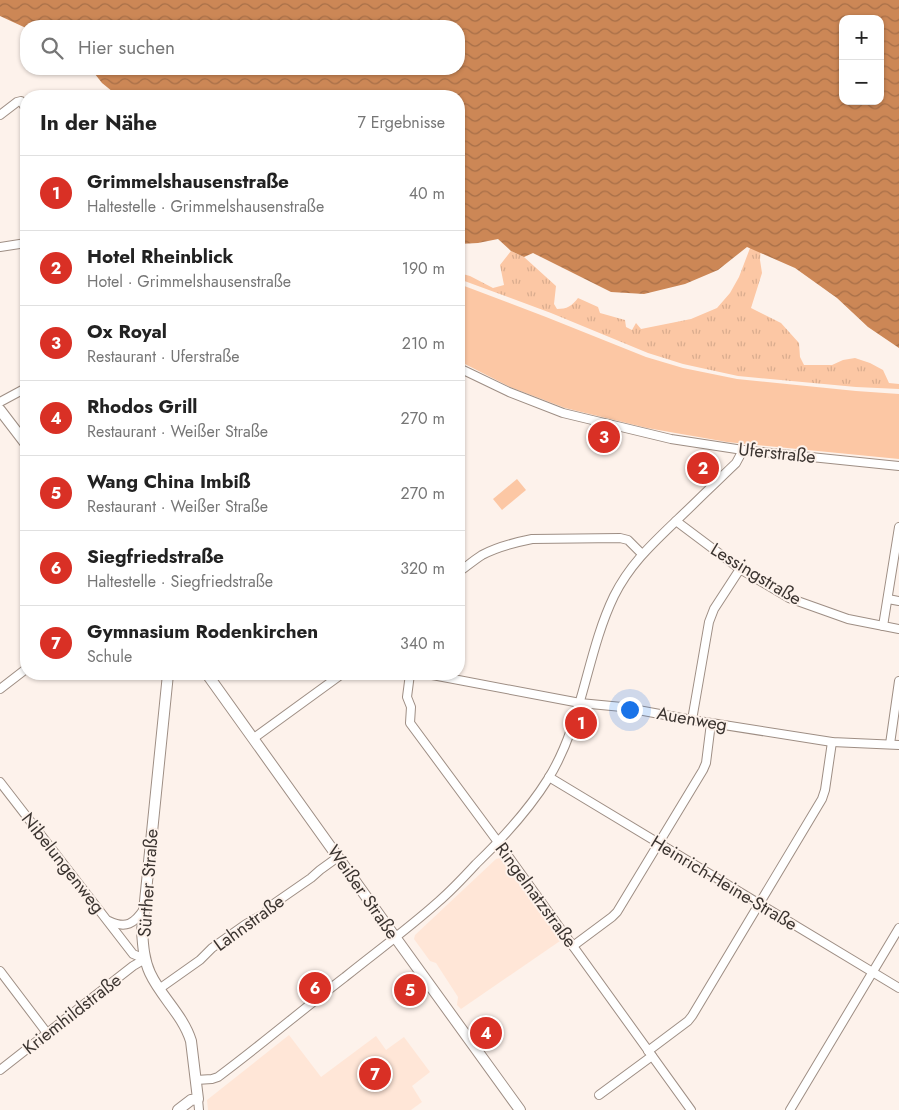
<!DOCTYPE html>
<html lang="de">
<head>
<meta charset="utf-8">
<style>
	:root { --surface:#fff; --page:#f6f6f6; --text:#222; --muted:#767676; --line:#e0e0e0; --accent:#d93025 }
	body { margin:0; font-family:Jost,sans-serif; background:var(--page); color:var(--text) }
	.controls { position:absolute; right:15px; top:15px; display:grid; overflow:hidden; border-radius:10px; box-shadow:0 1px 4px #0004 }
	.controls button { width:45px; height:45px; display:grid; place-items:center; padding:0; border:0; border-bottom:1px solid var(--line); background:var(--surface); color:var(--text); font:25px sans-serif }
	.you { position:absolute; left:629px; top:709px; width:18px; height:18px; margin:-12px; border:4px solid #fff; border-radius:50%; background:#1a73e8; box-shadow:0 0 0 8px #1a73e833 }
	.badge { display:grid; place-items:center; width:32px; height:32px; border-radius:50%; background:var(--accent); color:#fff; font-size:16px; font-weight:700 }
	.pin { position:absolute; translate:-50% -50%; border:2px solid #fff; box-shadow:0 1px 5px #0006 }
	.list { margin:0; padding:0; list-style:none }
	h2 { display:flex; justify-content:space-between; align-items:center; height:65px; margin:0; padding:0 20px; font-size:21px }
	h2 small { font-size:16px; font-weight:400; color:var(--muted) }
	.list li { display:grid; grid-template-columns:32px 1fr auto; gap:15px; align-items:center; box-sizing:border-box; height:75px; padding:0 20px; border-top:1px solid var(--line) }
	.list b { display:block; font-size:19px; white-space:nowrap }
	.list p { margin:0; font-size:16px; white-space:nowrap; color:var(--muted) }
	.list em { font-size:16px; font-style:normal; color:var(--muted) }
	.icon { flex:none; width:28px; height:28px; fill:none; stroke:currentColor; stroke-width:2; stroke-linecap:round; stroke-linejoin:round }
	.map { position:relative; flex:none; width:899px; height:1110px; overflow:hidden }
	.search { position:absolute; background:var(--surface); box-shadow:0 1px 4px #0004; left:20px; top:20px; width:445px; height:55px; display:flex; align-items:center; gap:12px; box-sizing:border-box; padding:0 18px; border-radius:20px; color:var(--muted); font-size:19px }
	.panel { position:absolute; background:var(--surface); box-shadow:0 1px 4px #0004; left:20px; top:90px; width:445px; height:590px; border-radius:20px }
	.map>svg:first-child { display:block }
</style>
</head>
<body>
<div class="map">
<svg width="899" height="1110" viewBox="0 0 899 1110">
	<defs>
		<pattern id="grass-tufts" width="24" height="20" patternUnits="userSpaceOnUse" patternTransform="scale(1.25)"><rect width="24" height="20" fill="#fcc7a4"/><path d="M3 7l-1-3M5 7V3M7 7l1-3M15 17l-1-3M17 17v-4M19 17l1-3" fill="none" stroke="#d9ac8e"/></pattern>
		<pattern id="water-waves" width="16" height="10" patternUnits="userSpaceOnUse" patternTransform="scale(1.25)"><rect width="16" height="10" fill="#cc8756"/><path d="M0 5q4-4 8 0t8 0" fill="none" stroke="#a76f48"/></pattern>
	</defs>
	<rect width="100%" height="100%" fill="#fdf2eb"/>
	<!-- built -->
	<g fill="#ffe6d7">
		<path d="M 500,858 L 560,939 L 560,941 L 461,1009 L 457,1005 L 458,997 L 436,963 L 430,961 L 414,939 L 415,935 L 496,859 Z"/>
		<path d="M 289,1035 L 321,1077 L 376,1036 L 386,1050 L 404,1037 L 430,1072 L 412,1086 L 422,1102 L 411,1110 L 208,1110 L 207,1100 Z"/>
	</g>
	<!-- grass -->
	<path fill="url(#grass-tufts)" d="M 755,235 L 761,245 L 760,260 L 762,273 L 751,308 L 781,323 L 799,343 L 800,357 L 804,365 L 832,365 L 843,360 L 855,358 L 870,363 L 883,370 L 889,383 L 899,384 L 899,389 L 856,387 L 738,376 L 683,364 L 648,353 L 551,313 L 459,279 L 459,273 L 470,276 L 493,288 L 504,285 L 500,265 L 511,251 L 524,257 L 556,286 L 554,304 L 557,309 C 567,309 572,306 578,298 L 598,307 L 600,313 L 625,320 L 626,327 L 632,330 L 636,323 L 641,329 L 691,319 L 717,308 L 730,293 L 739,277 Z"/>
	<!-- park -->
	<g fill="#fcc7a4">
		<path d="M 459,284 L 546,317 L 646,357 L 683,368 L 737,379 L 856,391 L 899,394 L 899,459 L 727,442 L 647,428 L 565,408 L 510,387 L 459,361 Z"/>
		<path d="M 517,479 L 526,490 L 502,510 L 493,499 Z"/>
	</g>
	<!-- water -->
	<path fill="url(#water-waves)" fill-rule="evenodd" d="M 0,0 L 899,0 L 899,348 L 868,327 L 837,298 L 795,268 L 747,247 L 718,270 L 685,284 L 644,294 L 611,292 L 533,253 L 524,257 L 511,251 L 498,239 L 478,243 L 459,244 L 459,96 L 118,96 L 102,83 L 91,69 L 459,69 L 459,26 L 26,26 L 26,28 L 0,16 ZM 843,19 L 880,19 L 880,101 L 843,101 Z"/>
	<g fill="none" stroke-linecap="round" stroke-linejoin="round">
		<!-- minor casing -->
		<g stroke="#9e8e84" stroke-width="10">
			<g id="minor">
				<path d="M 0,115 L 17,102 L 21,101 L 26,109"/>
				<path d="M 0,247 L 26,243"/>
				<path d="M 459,368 L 509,392 L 563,413 L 671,439 L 743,450 L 899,466"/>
				<path d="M 0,402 L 26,388"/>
				<path d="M 676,521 L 740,569 L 789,598 L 848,619 L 899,629"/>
				<path d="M 459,572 C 466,567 474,560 482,555 C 495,548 517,542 532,539 L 620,538 L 628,540 L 642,554"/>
				<path d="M 888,599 L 899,601"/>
				<path d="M 883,626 L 899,527"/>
				<path d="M 410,674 L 407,697 L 411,707 L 410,723 L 498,842 L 691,1110"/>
				<path d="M 427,674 L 580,703 L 622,707 L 692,720 L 832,742 L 899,745"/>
				<path d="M 0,689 L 26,669"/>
				<path d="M 692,720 L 709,622 L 714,609 L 740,569"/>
				<path d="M 254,738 L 342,674"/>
				<path d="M 890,744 L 899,681"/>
				<path d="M 549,777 L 899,988"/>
				<path d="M 0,782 L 133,954 L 145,959"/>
				<path d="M 109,921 C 126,929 134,924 144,909"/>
				<path d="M 573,946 L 612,917 L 617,912 L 703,770 L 706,763 L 711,723"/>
				<path d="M 0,971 L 47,1033"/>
				<path d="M 159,989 L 200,960 L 212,948 L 246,924 L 264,914 L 272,905 L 311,878 L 320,870 L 338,857"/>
				<path d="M 648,1051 L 688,1021 L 692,1016 L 822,799 L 825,790 L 832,742"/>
				<path d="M 0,1070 L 133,966 L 145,959"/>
				<path d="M 196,1080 L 212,1079 L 218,1077 C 261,1045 302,1010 345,977 C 376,952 409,928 438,902 C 452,890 464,877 476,864 C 503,838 528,811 548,779 C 583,723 586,654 614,596 C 630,564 652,544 677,520 C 697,501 716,482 736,463 L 743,450"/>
				<path d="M 599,1095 L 652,1056"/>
				<path d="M 198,1099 L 199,1110"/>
				<path d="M 790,1110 L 899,928"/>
			</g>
		</g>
		<!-- tertiary casing -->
		<g stroke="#9e8e84" stroke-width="12">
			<g id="tertiary">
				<path d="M 0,410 L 26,444"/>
				<path d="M 168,674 L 142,931 C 143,946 144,960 150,973 C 161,997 183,1015 191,1041 L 198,1099 L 191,1100 L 178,1110"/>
				<path d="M 207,674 L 395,937 L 520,1110"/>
			</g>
		</g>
		<!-- minor -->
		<use href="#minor" stroke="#fff" stroke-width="8"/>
		<!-- tertiary -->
		<use href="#tertiary" stroke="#fff" stroke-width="10"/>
	</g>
	<g text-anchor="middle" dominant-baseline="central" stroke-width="4" stroke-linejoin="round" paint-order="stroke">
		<!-- street labels -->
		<g font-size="18" fill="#3b3430" stroke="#fdf2eb">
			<text transform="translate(777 453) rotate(6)">Uferstraße</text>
			<text transform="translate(756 574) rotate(31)">Lessingstraße</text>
			<text transform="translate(692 719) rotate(10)">Auenweg</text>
			<text transform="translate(63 863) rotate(52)">Nibelungenweg</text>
			<text transform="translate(148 883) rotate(-86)">Sürther Straße</text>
			<text transform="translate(724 883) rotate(31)">Heinrich-Heine-Straße</text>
			<text transform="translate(363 892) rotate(55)">Weißer Straße</text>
			<text transform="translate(536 895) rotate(54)">Ringelnatzstraße</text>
			<text transform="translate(249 923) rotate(-36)">Lahnstraße</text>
			<text transform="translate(72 1014) rotate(-38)">Kriemhildstraße</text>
		</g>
	</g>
</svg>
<div class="controls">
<button>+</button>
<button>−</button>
</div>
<div class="you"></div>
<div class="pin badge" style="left:581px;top:723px">1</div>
<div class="pin badge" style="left:703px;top:468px">2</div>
<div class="pin badge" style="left:604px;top:437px">3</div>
<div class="pin badge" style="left:486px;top:1033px">4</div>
<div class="pin badge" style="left:410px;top:990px">5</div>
<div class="pin badge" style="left:315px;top:988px">6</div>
<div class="pin badge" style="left:375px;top:1074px">7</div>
<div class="search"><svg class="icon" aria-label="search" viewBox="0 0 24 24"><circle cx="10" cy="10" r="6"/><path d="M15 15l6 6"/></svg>Hier suchen</div>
<section class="panel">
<h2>In der Nähe<small>7 Ergebnisse</small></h2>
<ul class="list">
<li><span class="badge">1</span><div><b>Grimmelshausenstraße</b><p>Haltestelle · Grimmelshausenstraße</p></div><em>40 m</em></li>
<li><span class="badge">2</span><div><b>Hotel Rheinblick</b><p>Hotel · Grimmelshausenstraße</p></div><em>190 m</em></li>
<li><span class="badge">3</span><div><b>Ox Royal</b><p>Restaurant · Uferstraße</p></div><em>210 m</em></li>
<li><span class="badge">4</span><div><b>Rhodos Grill</b><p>Restaurant · Weißer Straße</p></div><em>270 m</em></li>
<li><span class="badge">5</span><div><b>Wang China Imbiß</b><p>Restaurant · Weißer Straße</p></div><em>270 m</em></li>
<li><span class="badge">6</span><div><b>Siegfriedstraße</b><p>Haltestelle · Siegfriedstraße</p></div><em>320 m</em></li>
<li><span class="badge">7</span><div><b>Gymnasium Rodenkirchen</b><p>Schule</p></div><em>340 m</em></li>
</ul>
</section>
</div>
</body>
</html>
